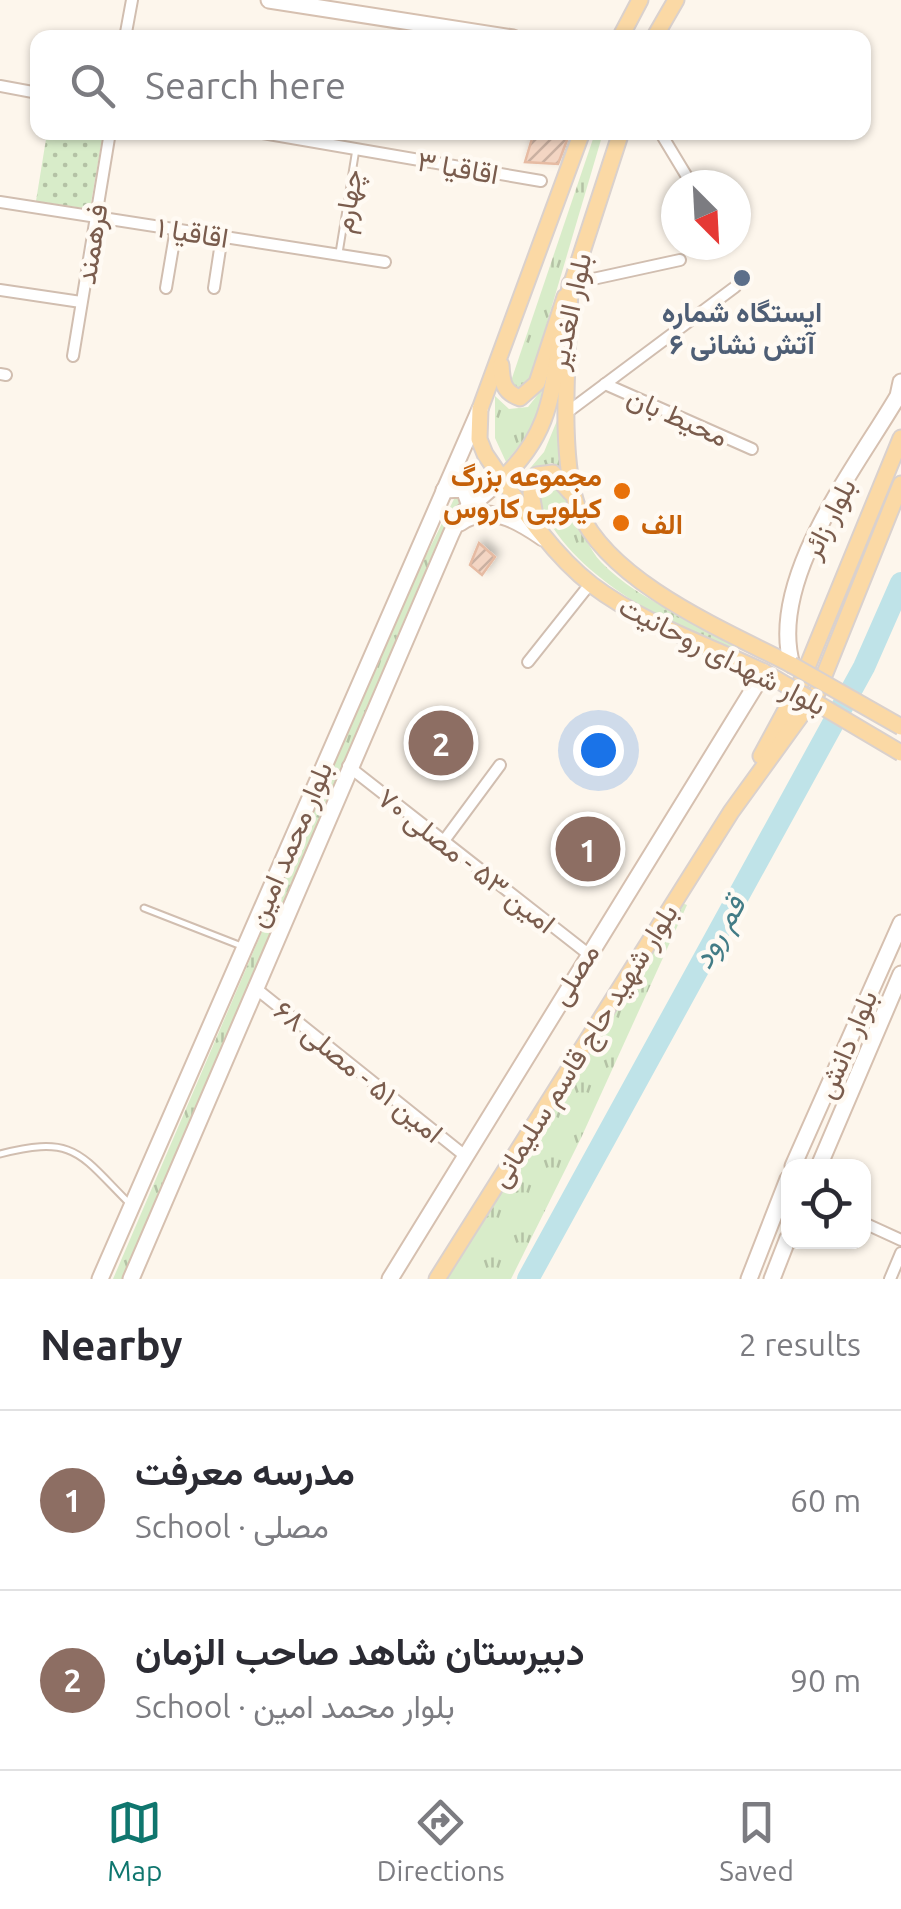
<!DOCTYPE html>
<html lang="en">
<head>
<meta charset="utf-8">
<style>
	:root { --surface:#fff; --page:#f7f7f7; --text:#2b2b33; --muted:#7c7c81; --line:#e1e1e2; --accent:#0f766e }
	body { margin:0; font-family:Ubuntu,Vazirmatn,sans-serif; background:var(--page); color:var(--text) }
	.controls { position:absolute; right:30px; bottom:30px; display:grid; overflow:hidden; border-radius:20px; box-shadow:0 2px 8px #0004 }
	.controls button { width:90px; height:90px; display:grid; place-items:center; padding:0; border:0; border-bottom:2px solid var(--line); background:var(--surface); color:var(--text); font:50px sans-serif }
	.compass { position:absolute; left:661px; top:170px; width:90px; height:90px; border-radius:50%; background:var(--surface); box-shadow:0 2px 8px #0004; rotate:156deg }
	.you { position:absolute; left:598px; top:750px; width:35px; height:35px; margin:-25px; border:8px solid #fff; border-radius:50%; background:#1a73e8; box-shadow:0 0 0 15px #1a73e833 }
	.badge { display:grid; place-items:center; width:65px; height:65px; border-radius:50%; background:var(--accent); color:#fff; font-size:32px; font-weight:700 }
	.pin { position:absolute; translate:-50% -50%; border:5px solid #fff; box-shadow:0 2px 10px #0006 }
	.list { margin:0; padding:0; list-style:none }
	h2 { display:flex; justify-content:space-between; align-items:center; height:130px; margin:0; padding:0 40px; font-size:42px }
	h2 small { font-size:32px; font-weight:400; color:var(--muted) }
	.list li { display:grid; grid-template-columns:65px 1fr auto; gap:30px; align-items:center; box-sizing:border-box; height:180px; padding:0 40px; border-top:2px solid var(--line) }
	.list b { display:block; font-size:38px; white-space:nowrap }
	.list p { margin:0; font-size:32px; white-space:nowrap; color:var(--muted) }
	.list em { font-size:32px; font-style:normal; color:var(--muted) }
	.icon { flex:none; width:55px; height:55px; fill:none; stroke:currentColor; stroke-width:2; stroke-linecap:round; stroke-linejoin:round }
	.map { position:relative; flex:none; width:901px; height:1279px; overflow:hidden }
	.search { position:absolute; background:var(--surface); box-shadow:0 2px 8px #0004; left:30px; right:30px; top:30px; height:110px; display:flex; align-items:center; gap:25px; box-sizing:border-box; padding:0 35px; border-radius:20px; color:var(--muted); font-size:38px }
	.sheet { height:490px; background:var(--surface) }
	nav { display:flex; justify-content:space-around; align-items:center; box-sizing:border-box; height:140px; border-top:2px solid var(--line); background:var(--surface); font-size:28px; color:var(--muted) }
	nav a { display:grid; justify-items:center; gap:5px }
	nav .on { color:var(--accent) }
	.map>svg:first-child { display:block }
</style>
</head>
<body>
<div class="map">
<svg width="901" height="1279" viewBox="0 0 901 1279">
	<defs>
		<pattern id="grass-tufts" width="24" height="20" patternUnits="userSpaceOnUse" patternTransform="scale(2.5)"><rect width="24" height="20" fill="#d8ecc9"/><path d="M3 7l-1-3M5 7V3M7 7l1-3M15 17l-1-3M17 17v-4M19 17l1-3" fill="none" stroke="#b4c2a5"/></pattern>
		<pattern id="park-dots" width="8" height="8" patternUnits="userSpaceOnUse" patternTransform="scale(2.5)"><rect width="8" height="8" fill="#d8ecc9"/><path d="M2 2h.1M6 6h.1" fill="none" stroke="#b4c2a5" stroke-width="1.8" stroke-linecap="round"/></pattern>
		<pattern id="building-hatch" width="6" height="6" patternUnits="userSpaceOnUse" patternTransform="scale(2.5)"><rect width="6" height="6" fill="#f3d5c3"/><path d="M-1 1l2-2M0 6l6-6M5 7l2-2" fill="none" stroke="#cab0a1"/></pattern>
		<filter id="shadow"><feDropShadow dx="4.5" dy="-4.5" stdDeviation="5" flood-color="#0004"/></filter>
	</defs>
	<rect width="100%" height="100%" fill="#fdf6ec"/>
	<!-- grass -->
	<g fill="url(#grass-tufts)">
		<path d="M 595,133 L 603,133 L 531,377 L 524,390 L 515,390 L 511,381 Z"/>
		<path d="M 546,371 L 535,426 L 506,462 L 495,438 L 495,396 L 509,409 L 528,407 L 539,393 Z"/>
		<path d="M 561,411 L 562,470 L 552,463 L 537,468 L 529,495 L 519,481 L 544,452 Z"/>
		<path d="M 545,480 C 568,487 582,543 601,562 C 642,605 702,619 746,656 C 674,629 558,572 536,491 Z"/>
		<path d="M 455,497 L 461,502 L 439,539 L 122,1279 L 113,1279 L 405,598 Z"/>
		<path d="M 677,901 L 687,905 L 581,1138 L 511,1279 L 443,1279 Z"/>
	</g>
	<!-- park -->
	<path fill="url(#park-dots)" d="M 47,133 L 103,133 L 90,209 L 36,201 Z"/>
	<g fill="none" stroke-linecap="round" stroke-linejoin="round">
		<!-- river -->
		<path stroke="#bfe3e8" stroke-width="22" d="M 528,1279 L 864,667 L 901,583"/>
	</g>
	<!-- building -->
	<g fill="url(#building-hatch)" stroke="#e6bba3" stroke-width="2.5" filter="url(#shadow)">
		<path d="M 534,132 L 570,132 L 558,164 L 525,162 Z"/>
		<path d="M 479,543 L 495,557 L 482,575 L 470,565 Z"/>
	</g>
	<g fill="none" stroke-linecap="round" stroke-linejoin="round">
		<!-- lane casing -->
		<g stroke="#d1beb0" stroke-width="9">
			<g id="lane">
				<path d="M 339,253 L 356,149"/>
				<path d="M 144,908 L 244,947"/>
				<path d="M 0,1154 C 75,1135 79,1153 129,1203"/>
			</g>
		</g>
		<!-- street casing -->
		<g stroke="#d1beb0" stroke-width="14">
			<g id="street">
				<path d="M 125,38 L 132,0"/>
				<path d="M 0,86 L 38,93"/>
				<path d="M 257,132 L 541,181"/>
				<path d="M 660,132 L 692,185"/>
				<path d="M 0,202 L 385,262"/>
				<path d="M 570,284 L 680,260"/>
				<path d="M 166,288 L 176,229"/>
				<path d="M 214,288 L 222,236"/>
				<path d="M 0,290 L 81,302"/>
				<path d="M 73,356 L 110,132"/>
				<path d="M 0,374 L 6,375"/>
				<path d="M 605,384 L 752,449"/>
				<path d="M 569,411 L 735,287"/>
				<path d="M 528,662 L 590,584"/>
				<path d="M 348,766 L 587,953"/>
				<path d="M 443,842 L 500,765"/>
				<path d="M 254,987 L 464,1155"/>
				<path d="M 864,1223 L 901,1240"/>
				<path d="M 890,1279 L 901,1253"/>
			</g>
		</g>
		<!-- secondary casing -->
		<g stroke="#d6c0b0" stroke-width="19">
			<g id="secondary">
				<path d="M 269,0 L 513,38"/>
				<path d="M 444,490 L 464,489 L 470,506"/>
				<path d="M 460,523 C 489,503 517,520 543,538"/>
				<path d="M 792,665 C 767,580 857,466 898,396 L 901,382"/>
				<path d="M 793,1166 L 901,923"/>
				<path d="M 819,1166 L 901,974"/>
				<path d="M 100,1279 L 480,409"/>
				<path d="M 131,1279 L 451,534 L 460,515 L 502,479"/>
				<path d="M 390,1279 L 764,672"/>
				<path d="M 749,1279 L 788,1179"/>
				<path d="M 772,1279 L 788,1238"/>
			</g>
		</g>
		<!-- primary casing -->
		<g stroke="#dad1cd" stroke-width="19">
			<g id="primary">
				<path d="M 620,38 L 640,0"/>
				<path d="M 654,38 L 676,0"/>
				<path d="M 582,132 L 480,409 L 479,439 L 485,454 C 516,499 549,552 592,585 C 642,623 707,645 764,672"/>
				<path d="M 570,284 C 569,344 557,459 579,511 C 610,583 726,631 792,665"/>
				<path d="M 569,292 L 621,132"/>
				<path d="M 501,365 C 502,382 503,392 520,398 L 537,383 L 565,297"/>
				<path d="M 502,479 C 550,434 551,396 561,335"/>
				<path d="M 535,516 L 531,493 L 537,475 L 553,473 L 571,493"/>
				<path d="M 761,756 L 801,682 L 901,438"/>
				<path d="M 437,1279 L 731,812 L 817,693 L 901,484"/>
			</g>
		</g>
		<!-- lane -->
		<use href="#lane" stroke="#fff" stroke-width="5"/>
		<!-- street -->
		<use href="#street" stroke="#fff" stroke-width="10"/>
		<!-- secondary -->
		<use href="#secondary" stroke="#fff" stroke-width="15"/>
		<!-- primary -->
		<use href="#primary" stroke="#fbd9a5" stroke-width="15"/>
		<!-- primary-bridge casing -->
		<g stroke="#dad1cd" stroke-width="19" stroke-linecap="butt">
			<g id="primary-bridge">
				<path d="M 792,665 L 901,727"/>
				<path d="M 764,672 L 901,753"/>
			</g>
		</g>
		<!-- primary-bridge -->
		<use href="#primary-bridge" stroke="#fbd9a5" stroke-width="15"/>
	</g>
	<!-- markers -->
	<circle fill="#5c6f8a" stroke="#fffaf3" stroke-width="4" cx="742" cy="278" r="10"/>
	<g fill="#e8710a" stroke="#fffaf3" stroke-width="4">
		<circle cx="622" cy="491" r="10"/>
		<circle cx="621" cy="523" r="10"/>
	</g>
	<g text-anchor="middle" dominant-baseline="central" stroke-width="9" stroke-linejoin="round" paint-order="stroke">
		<!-- street labels -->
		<g font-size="28" fill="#7a5c4d" stroke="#fffaf3">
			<text transform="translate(458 167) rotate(10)">اقاقیا ۳</text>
			<text transform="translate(347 201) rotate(-81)">چهارم</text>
			<text transform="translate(193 232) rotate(9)">اقاقیا ۱</text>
			<text transform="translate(91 244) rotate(-81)">فرهمند</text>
			<text transform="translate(569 311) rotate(-78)">بلوار الغدیر</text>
			<text transform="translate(678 416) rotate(24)">محیط بان</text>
			<text transform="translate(828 518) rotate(-63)">بلوار زائر</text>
			<text transform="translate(723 655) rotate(27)">بلوار شهدای روحانیت</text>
			<text transform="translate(289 844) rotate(-67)">بلوار محمد امین</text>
			<text transform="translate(467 860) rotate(38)">امین ۵۳ - مصلی ۷۰</text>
			<text transform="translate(574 974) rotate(-58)">مصلی</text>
			<text transform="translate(846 1044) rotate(-67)">بلوار دانش</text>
			<text transform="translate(583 1045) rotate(-58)">بلوار شهید حاج قاسم سلیمانی</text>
			<text transform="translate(359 1071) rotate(39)">امین ۵۱ - مصلی ۶۸</text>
		</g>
		<!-- service labels -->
		<g font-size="28" font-weight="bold" fill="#4e5e75" stroke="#fffaf3">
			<text x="742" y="311">ایستگاه شماره<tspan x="742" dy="32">۶ آتش نشانی</tspan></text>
		</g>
		<!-- food labels -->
		<g font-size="28" font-weight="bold" fill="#c56008" stroke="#fffaf3" text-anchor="end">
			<text x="602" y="475">مجموعه بزرگ<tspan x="602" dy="32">کیلویی کاروس</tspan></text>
			<text x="641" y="523" text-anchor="start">الف</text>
		</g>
		<!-- water labels -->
		<g font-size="30" font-style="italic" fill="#437c86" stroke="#fffaf3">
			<text transform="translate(718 932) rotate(-61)">قم رود</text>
		</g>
	</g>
</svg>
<div class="controls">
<button><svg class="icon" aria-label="locate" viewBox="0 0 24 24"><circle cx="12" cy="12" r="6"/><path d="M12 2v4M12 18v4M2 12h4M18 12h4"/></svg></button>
</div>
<svg class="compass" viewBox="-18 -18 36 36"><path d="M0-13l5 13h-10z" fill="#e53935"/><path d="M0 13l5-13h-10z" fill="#7c7c81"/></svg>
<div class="you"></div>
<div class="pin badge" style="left:588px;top:849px;background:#8d6e63">1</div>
<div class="pin badge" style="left:441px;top:743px;background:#8d6e63">2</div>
<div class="search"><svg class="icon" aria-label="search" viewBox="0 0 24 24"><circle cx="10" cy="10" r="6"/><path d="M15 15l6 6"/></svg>Search here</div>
</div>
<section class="sheet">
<h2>Nearby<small>2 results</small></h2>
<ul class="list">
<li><span class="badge" style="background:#8d6e63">1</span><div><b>مدرسه معرفت</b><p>School · مصلی</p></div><em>60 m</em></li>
<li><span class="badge" style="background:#8d6e63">2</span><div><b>دبیرستان شاهد صاحب الزمان</b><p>School · بلوار محمد امین</p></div><em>90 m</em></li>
</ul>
</section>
<nav>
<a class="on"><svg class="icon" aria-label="map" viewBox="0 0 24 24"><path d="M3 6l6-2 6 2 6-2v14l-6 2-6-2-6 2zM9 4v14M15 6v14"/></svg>Map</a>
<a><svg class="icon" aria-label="directions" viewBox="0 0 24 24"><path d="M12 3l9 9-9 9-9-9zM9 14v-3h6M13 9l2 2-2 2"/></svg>Directions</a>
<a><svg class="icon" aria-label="saved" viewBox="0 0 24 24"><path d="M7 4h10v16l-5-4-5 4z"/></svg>Saved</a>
</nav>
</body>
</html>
